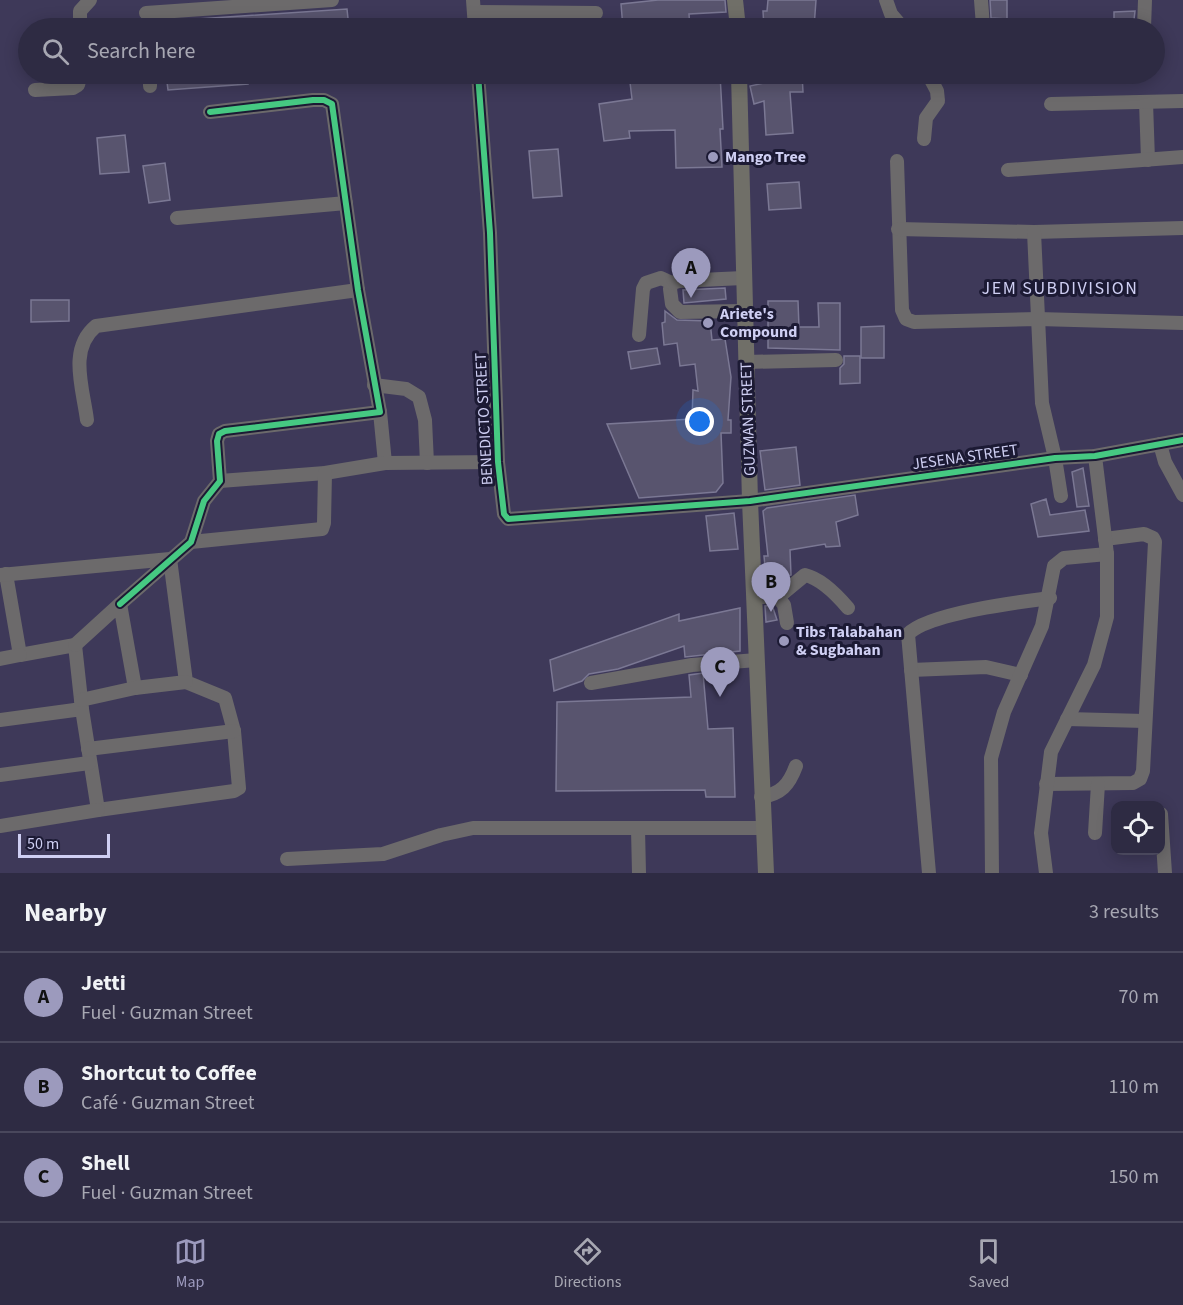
<!DOCTYPE html>
<html lang="en">
<head>
<meta charset="utf-8">
<style>
	:root { --surface:#2e2b43; --page:#36334a; --text:#f1f3f6; --muted:#a7a7b2; --line:#49475c; --accent:#9c9abd }
	body { margin:0; font-family:"Source Sans 3",sans-serif; background:var(--page); color:var(--text) }
	.controls { position:absolute; right:18px; bottom:18px; display:grid; overflow:hidden; border-radius:12px; box-shadow:0 3px 15px #0003 }
	.controls button { width:54px; height:54px; display:grid; place-items:center; padding:0; border:0; border-bottom:2px solid var(--line); background:var(--surface); color:var(--text); font:30px sans-serif }
	.scale { position:absolute; left:18px; bottom:15px; width:92px; box-sizing:border-box; padding-left:6px; border:3px solid #cfcff3; border-top:0; font-size:16px; line-height:21px; white-space:nowrap; color:#cfcff3; -webkit-text-stroke:4px #1c1a34; paint-order:stroke }
	.you { position:absolute; left:700px; top:422px; width:21px; height:21px; margin:-15px; border:4px solid #fff; border-radius:50%; background:#1a73e8; box-shadow:0 0 0 9px #1a73e833 }
	.badge { display:grid; place-items:center; width:39px; height:39px; border-radius:50%; background:var(--accent); color:#111; font-size:20px; font-weight:700 }
	.pin { position:absolute; translate:-50% -50px; filter:drop-shadow(0 2px 3px #0008) }
	.pin::after { content:''; position:absolute; top:32px; width:21px; height:18px; background:inherit; clip-path:polygon(0 0,100% 0,50% 100%) }
	.list { margin:0; padding:0; list-style:none }
	h2 { display:flex; justify-content:space-between; align-items:center; height:78px; margin:0; padding:0 24px; font-size:26px }
	h2 small { font-size:20px; font-weight:400; color:var(--muted) }
	.list li { display:grid; grid-template-columns:39px 1fr auto; gap:18px; align-items:center; box-sizing:border-box; height:90px; padding:0 24px; border-top:2px solid var(--line) }
	.list b { display:block; font-size:22px; white-space:nowrap }
	.list p { margin:0; font-size:20px; white-space:nowrap; color:var(--muted) }
	.list em { font-size:20px; font-style:normal; color:var(--muted) }
	.icon { flex:none; width:33px; height:33px; fill:none; stroke:currentColor; stroke-width:2; stroke-linecap:round; stroke-linejoin:round }
	.map { position:relative; flex:none; width:1183px; height:873px; overflow:hidden }
	.search { position:absolute; background:var(--surface); box-shadow:0 3px 15px #0003; left:18px; right:18px; top:18px; height:66px; display:flex; align-items:center; gap:15px; box-sizing:border-box; padding:0 21px; border-radius:33px; color:var(--muted); font-size:22px }
	.sheet { height:348px; background:var(--surface) }
	nav { display:flex; justify-content:space-around; align-items:center; box-sizing:border-box; height:84px; border-top:2px solid var(--line); background:var(--surface); font-size:16px; color:var(--muted) }
	nav a { display:grid; justify-items:center; gap:3px }
	nav .on { color:var(--accent) }
	.map>svg:first-child { display:block }
</style>
</head>
<body>
<div class="map">
<svg width="1183" height="873" viewBox="0 0 1183 873">
	<rect width="100%" height="100%" fill="#3e3959"/>
	<!-- building -->
	<g fill="#58546e" stroke="#7b7894" stroke-width="1.5">
		<path d="M 658,0 L 725,0 L 726,12 L 689,14 L 690,28 L 623,28 L 621,4 Z"/>
		<path d="M 768,0 L 816,0 L 814,28 L 764,28 L 763,11 L 767,11 Z"/>
		<path d="M 990,0 L 1007,0 L 1007,19 L 991,18 Z"/>
		<path d="M 347,9 L 349,28 L 169,28 L 168,21 Z"/>
		<path d="M 1135,11 L 1133,28 L 1114,28 L 1114,12 Z"/>
		<rect x="541" y="22" width="28" height="6"/>
		<path d="M 166,74 L 247,74 L 248,84 L 168,90 Z"/>
		<path d="M 272,74 L 301,74 L 301,81 L 273,83 Z"/>
		<path d="M 629,74 L 720,74 L 723,129 L 720,129 L 722,167 L 676,168 L 675,130 L 629,131 L 630,138 L 604,141 L 599,104 L 632,99 Z"/>
		<path d="M 773,74 L 802,74 L 803,92 L 790,92 L 793,133 L 766,135 L 764,101 L 754,104 L 750,86 L 774,81 Z"/>
		<path d="M 125,135 L 129,172 L 100,174 L 97,138 Z"/>
		<path d="M 558,149 L 562,196 L 533,198 L 529,151 Z"/>
		<path d="M 165,163 L 170,200 L 149,203 L 143,166 Z"/>
		<path d="M 799,182 L 801,208 L 769,210 L 767,184 Z"/>
		<path d="M 725,288 L 726,299 L 684,303 L 683,290 Z"/>
		<path d="M 31,300 L 69,300 L 69,321 L 31,322 Z"/>
		<path d="M 768,301 L 798,301 L 799,327 L 819,327 L 818,303 L 840,303 L 840,350 L 768,348 Z"/>
		<path d="M 665,311 L 677,320 L 710,321 L 712,340 L 725,339 L 731,377 L 728,420 L 731,420 L 731,433 L 721,433 L 723,483 L 716,492 L 639,498 L 607,424 L 692,419 L 693,390 L 698,391 L 695,364 L 680,366 L 677,343 L 664,345 L 662,323 L 665,322 Z"/>
		<path d="M 884,326 L 884,358 L 861,358 L 861,327 Z"/>
		<path d="M 657,348 L 660,364 L 631,369 L 628,352 Z"/>
		<path d="M 844,356 L 860,356 L 860,383 L 840,384 L 840,368 L 844,364 Z"/>
		<path d="M 796,447 L 800,485 L 765,490 L 760,451 Z"/>
		<path d="M 1083,468 L 1089,506 L 1077,507 L 1072,472 Z"/>
		<path d="M 855,495 L 858,515 L 836,522 L 840,546 L 826,547 L 825,544 L 790,550 L 791,575 L 778,579 L 778,585 L 767,587 L 764,556 L 768,556 L 763,511 L 767,508 Z"/>
		<path d="M 1046,499 L 1050,515 L 1085,510 L 1089,531 L 1038,537 L 1031,504 Z"/>
		<path d="M 734,513 L 738,549 L 710,551 L 706,516 Z"/>
		<path d="M 772,605 L 777,620 L 766,622 L 765,606 Z"/>
		<path d="M 740,608 L 740,651 L 685,657 L 684,646 L 618,669 L 589,674 L 582,681 L 554,691 L 550,660 L 679,614 L 679,621 Z"/>
		<path d="M 703,673 L 708,729 L 733,728 L 735,797 L 706,797 L 705,790 L 556,791 L 557,702 L 691,697 L 689,675 Z"/>
	</g>
	<g fill="none" stroke-linecap="round" stroke-linejoin="round">
		<!-- minor -->
		<g stroke="#6c6a6b" stroke-width="14">
			<path d="M 473,0 L 475,28"/>
			<path d="M 886,0 L 891,14 L 903,28"/>
			<path d="M 981,0 L 983,26 L 1013,28"/>
			<path d="M 474,12 L 596,13"/>
			<path d="M 146,13 L 332,0"/>
			<path d="M 80,28 L 80,11 L 90,0"/>
			<path d="M 1144,28 L 1145,0"/>
			<path d="M 150,74 L 150,86"/>
			<path d="M 478,74 L 490,233 L 498,462 L 504,514 L 508,519 L 750,501 L 1055,458 L 1095,456 L 1183,440"/>
			<path d="M 35,90 L 73,88 L 78,85 L 81,74"/>
			<path d="M 1146,102 L 1148,160"/>
			<path d="M 1051,104 L 1183,101"/>
			<path d="M 924,139 L 926,118 L 938,101 L 937,91 L 928,74"/>
			<path d="M 897,161 L 902,310 L 906,319 L 914,322 L 1038,319 L 1183,323"/>
			<path d="M 1008,170 L 1183,157"/>
			<path d="M 177,218 L 346,203"/>
			<path d="M 898,229 L 1034,232 L 1183,228"/>
			<path d="M 1034,232 L 1042,403 L 1055,458 L 1061,496"/>
			<path d="M 743,278 L 679,281 L 672,283 L 670,289 L 672,304 L 680,312 L 744,311"/>
			<path d="M 639,335 L 643,289 L 646,283 L 661,278 L 672,283"/>
			<path d="M 746,362 L 836,360"/>
			<path d="M 374,385 L 406,389 L 419,397 L 425,420 L 427,463"/>
			<path d="M 380,412 L 385,463"/>
			<path d="M 87,420 C 83,388 68,349 96,326 L 358,290"/>
			<path d="M 1160,444 L 1165,462 L 1183,495"/>
			<path d="M 220,481 L 325,473 L 385,463 L 498,462"/>
			<path d="M 191,542 L 322,529 L 324,523 L 325,473"/>
			<path d="M 6,574 L 20,655 L 75,645 L 82,709"/>
			<path d="M 0,575 L 170,559 L 186,682 L 225,698 L 234,731 L 239,788 L 234,791 L 98,810 L 82,709 L 0,720"/>
			<path d="M 777,596 L 784,605 L 787,623"/>
			<path d="M 756,598 L 782,594 L 805,575 C 822,579 837,595 848,608"/>
			<path d="M 120,604 L 191,542 L 204,501 L 220,481 L 217,441 L 219,434 L 225,431 L 380,412 L 358,290 L 332,104 L 324,100 L 313,100 L 210,112"/>
			<path d="M 75,645 L 120,604 L 135,688"/>
			<path d="M 0,659 L 20,655"/>
			<path d="M 911,670 L 986,667 L 1021,675"/>
			<path d="M 591,683 L 692,665 L 757,660"/>
			<path d="M 81,700 L 135,688 L 186,682"/>
			<path d="M 1067,719 L 1145,721"/>
			<path d="M 88,749 L 234,731"/>
			<path d="M 0,775 L 89,763"/>
			<path d="M 1046,784 L 1133,783 L 1140,779 L 1143,771 L 1155,542 L 1153,538 L 1144,534 L 1105,539"/>
			<path d="M 761,797 C 781,794 789,785 796,766"/>
			<path d="M 1161,814 L 1165,873"/>
			<path d="M 0,826 L 98,810"/>
			<path d="M 638,829 L 639,873"/>
			<path d="M 1095,833 L 1098,784"/>
			<path d="M 287,859 L 383,854 L 441,835 L 473,828 L 762,828"/>
			<path d="M 929,873 L 908,634 C 928,613 1019,602 1050,598"/>
			<path d="M 992,873 L 991,758 L 1004,712 L 1042,626 L 1054,566 L 1064,558 L 1107,554"/>
			<path d="M 1046,873 L 1041,833 L 1051,752 L 1094,665 L 1107,617 L 1107,554 L 1095,456"/>
		</g>
		<!-- major -->
		<g stroke="#706f68" stroke-width="16">
			<path d="M 735,0 L 738,28"/>
			<path d="M 739,74 L 750,501 L 766,873"/>
		</g>
		<!-- cycleway casing -->
		<g stroke="#1c1a34" stroke-width="10">
			<g id="cycleway">
				<path d="M 478,74 L 490,233 L 498,462 L 504,514 L 508,519 L 750,501 L 1055,458 L 1095,456 L 1183,440"/>
				<path d="M 120,604 L 191,542 L 204,501 L 220,481 L 217,441 L 219,434 L 225,431 L 380,412 L 358,290 L 332,104 L 324,100 L 313,100 L 210,112"/>
			</g>
		</g>
		<!-- cycleway -->
		<use href="#cycleway" stroke="#46c982" stroke-width="6"/>
	</g>
	<!-- markers -->
	<g fill="#9c9abd" stroke="#1c1a34" stroke-width="2">
		<circle cx="713" cy="157" r="6"/>
		<circle cx="708" cy="323" r="6"/>
		<circle cx="784" cy="641" r="6"/>
	</g>
	<g text-anchor="middle" dominant-baseline="central" stroke-width="6" stroke-linejoin="round" paint-order="stroke">
		<!-- poi labels -->
		<g font-size="16" font-weight="bold" fill="#cfcff3" stroke="#1c1a34" text-anchor="start">
			<text x="725" y="157">Mango Tree</text>
			<text x="720" y="314">Ariete's<tspan x="720" dy="18">Compound</tspan></text>
			<text x="796" y="632">Tibs Talabahan<tspan x="796" dy="18">&amp; Sugbahan</tspan></text>
		</g>
		<!-- street labels -->
		<g font-size="16" fill="#cfcff3" stroke="#1c1a34">
			<text transform="translate(484 419) rotate(-93)">BENEDICTO STREET</text>
			<text transform="translate(748 419) rotate(-92)">GUZMAN STREET</text>
			<text transform="translate(965 457) rotate(-8)">JESENA STREET</text>
		</g>
		<!-- neighbourhood labels -->
		<g font-size="18" letter-spacing="1.5" fill="#cfcff3" stroke="#1c1a34">
			<text x="1060" y="288">JEM SUBDIVISION</text>
		</g>
	</g>
</svg>
<div class="controls">
<button><svg class="icon" aria-label="locate" viewBox="0 0 24 24"><circle cx="12" cy="12" r="6"/><path d="M12 2v4M12 18v4M2 12h4M18 12h4"/></svg></button>
</div>
<div class="scale">50 m</div>
<div class="you"></div>
<div class="pin badge" style="left:691px;top:298px">A</div>
<div class="pin badge" style="left:771px;top:612px">B</div>
<div class="pin badge" style="left:720px;top:697px">C</div>
<div class="search"><svg class="icon" aria-label="search" viewBox="0 0 24 24"><circle cx="10" cy="10" r="6"/><path d="M15 15l6 6"/></svg>Search here</div>
</div>
<section class="sheet">
<h2>Nearby<small>3 results</small></h2>
<ul class="list">
<li><span class="badge">A</span><div><b>Jetti</b><p>Fuel · Guzman Street</p></div><em>70 m</em></li>
<li><span class="badge">B</span><div><b>Shortcut to Coffee</b><p>Café · Guzman Street</p></div><em>110 m</em></li>
<li><span class="badge">C</span><div><b>Shell</b><p>Fuel · Guzman Street</p></div><em>150 m</em></li>
</ul>
</section>
<nav>
<a class="on"><svg class="icon" aria-label="map" viewBox="0 0 24 24"><path d="M3 6l6-2 6 2 6-2v14l-6 2-6-2-6 2zM9 4v14M15 6v14"/></svg>Map</a>
<a><svg class="icon" aria-label="directions" viewBox="0 0 24 24"><path d="M12 3l9 9-9 9-9-9zM9 14v-3h6M13 9l2 2-2 2"/></svg>Directions</a>
<a><svg class="icon" aria-label="saved" viewBox="0 0 24 24"><path d="M7 4h10v16l-5-4-5 4z"/></svg>Saved</a>
</nav>
</body>
</html>
